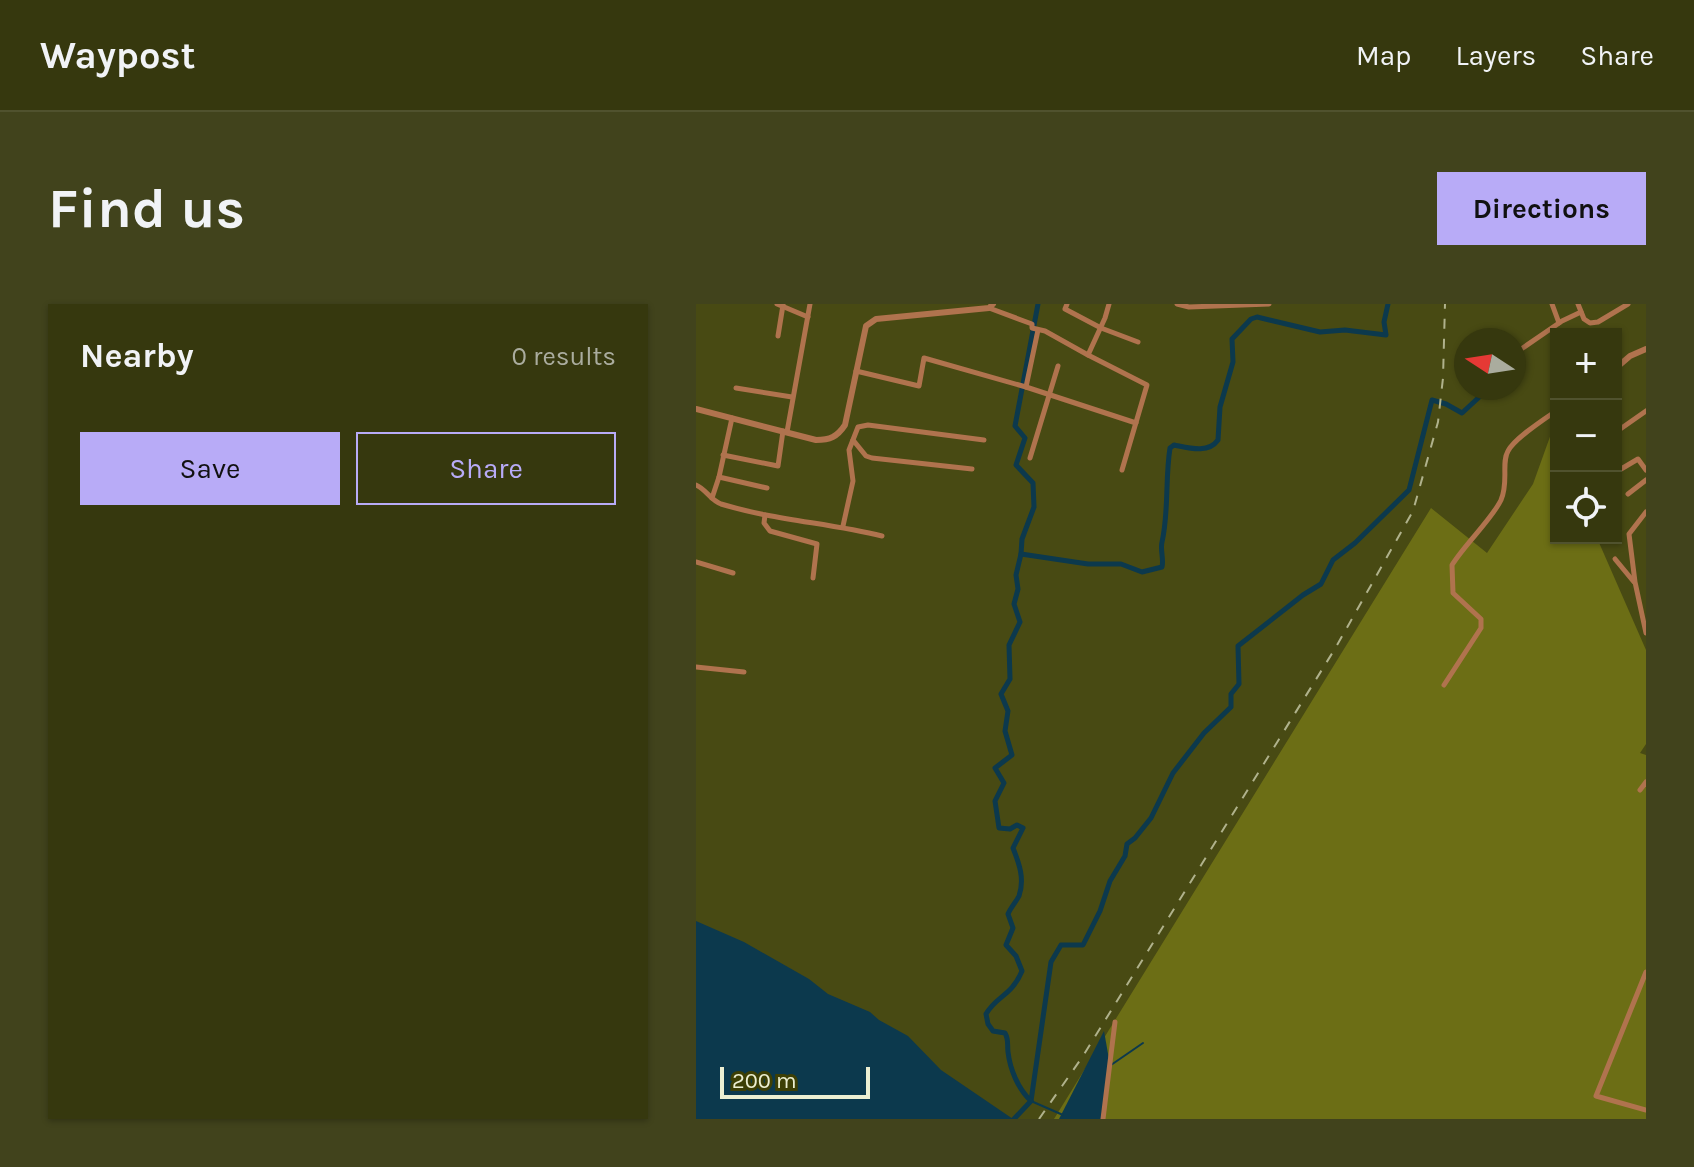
<!DOCTYPE html>
<html lang="en">
<head>
<meta charset="utf-8">
<style>
	:root { --surface:#36380e; --page:#41431c; --text:#f1f3f6; --muted:#aaac9e; --line:#50522e; --accent:#b8abf7 }
	body { margin:0; font-family:Karla,sans-serif; background:var(--page); color:var(--text) }
	.controls { position:absolute; right:24px; top:24px; display:grid; overflow:hidden; border-radius:0px; box-shadow:0 2px 6px #0004 }
	.controls button { width:72px; height:72px; display:grid; place-items:center; padding:0; border:0; border-bottom:2px solid var(--line); background:var(--surface); color:var(--text); font:40px sans-serif }
	.compass { position:absolute; left:758px; top:24px; width:72px; height:72px; border-radius:50%; background:var(--surface); box-shadow:0 2px 6px #0004; rotate:282deg }
	.scale { position:absolute; left:24px; bottom:20px; width:150px; box-sizing:border-box; padding-left:8px; border:4px solid #ecefd2; border-top:0; font-size:22px; line-height:28px; white-space:nowrap; color:#ecefd2; -webkit-text-stroke:6px #3d3f05; paint-order:stroke }
	.list { margin:0; padding:0; list-style:none }
	h2 { display:flex; justify-content:space-between; align-items:center; height:104px; margin:0; padding:0 32px; font-size:34px }
	h2 small { font-size:26px; font-weight:400; color:var(--muted) }
	.actions { display:flex; gap:16px; padding:24px 32px }
	.actions a { flex:1; padding:18px 0; border:2px solid var(--accent); border-radius:0px; text-align:center; font-size:28px; color:var(--accent) }
	.actions .main { background:var(--accent); color:#111 }
	.icon { flex:none; width:44px; height:44px; fill:none; stroke:currentColor; stroke-width:2; stroke-linecap:round; stroke-linejoin:round }
	.map { position:relative; flex:none; width:950px; height:815px; overflow:hidden; border-radius:0px }
	header { display:flex; align-items:center; gap:48px; box-sizing:border-box; height:112px; padding:0 40px; background:var(--surface); border-bottom:2px solid var(--line) }
	header strong { font-size:38px }
	nav { display:flex; gap:44px; margin-inline-start:auto; font-size:28px }
	.intro { display:flex; align-items:center; justify-content:space-between; box-sizing:border-box; height:192px; padding:0 48px }
	h1 { margin:0; font-size:56px }
	.button { padding:20px 36px; border-radius:0px; background:var(--accent); color:#111; font-size:28px; font-weight:700 }
	main { display:flex; gap:48px; padding:0 48px }
	aside { flex:1; background:var(--surface); border-radius:0px; box-shadow:0 2px 6px #0004 }
	.map>svg:first-child { display:block }
</style>
</head>
<body>
<header>
<strong>Waypost</strong>
<nav><a>Map</a><a>Layers</a><a>Share</a></nav>
</header>
<div class="intro"><h1>Find us</h1><a class="button">Directions</a></div>
<main>
<aside>
<h2>Nearby<small>0 results</small></h2>
<ul class="list">
</ul>
<div class="actions"><a class="main">Save</a><a>Share</a></div>
</aside>
<div class="map">
<svg width="950" height="815" viewBox="0 0 950 815">
	<rect width="100%" height="100%" fill="#484a13"/>
	<!-- green -->
	<path fill="#6c6e15" d="M 860,116 L 860,234 L 901,234 L 950,346 L 950,440 L 944,449 L 950,451 L 950,815 L 358,815 L 735,204 L 791,249 L 837,180 Z"/>
	<!-- water -->
	<g fill="#0c394d">
		<path d="M 0,617 L 48,638 L 113,675 L 132,690 L 174,708 L 183,716 L 212,732 L 245,766 L 317,815 L 0,815 Z"/>
		<path d="M 408,727 L 414,761 L 405,815 L 363,815 Z"/>
	</g>
	<g fill="none" stroke-linecap="round" stroke-linejoin="round">
		<!-- stream -->
		<g stroke="#0c394d" stroke-width="2">
			<path d="M 415,761 L 447,739"/>
			<path d="M 335,797 L 367,811"/>
		</g>
		<!-- canal -->
		<g stroke="#0c394d" stroke-width="5">
			<path d="M 325,250 L 326,235 L 338,203 L 337,179 L 320,161 L 329,134 L 319,122 L 342,0"/>
			<path d="M 335,797 L 355,658 L 365,641 L 387,641 L 404,607 L 414,577 L 429,552 L 431,540 L 439,534 L 455,514 L 477,469 L 508,429 L 535,403 L 535,390 L 543,380 L 542,342 L 607,291 L 625,280 L 637,256 L 659,239 L 713,186 L 736,96 L 750,100 L 766,109 L 793,84"/>
			<path d="M 318,815 L 335,797 C 322,785 314,765 312,748 C 311,740 313,736 309,729 L 297,727 L 292,720 L 290,710 C 301,691 315,693 326,667 L 320,652 L 310,641 L 317,624 L 312,610 C 315,603 320,598 323,592 C 329,575 323,559 317,544 L 327,524 L 321,521 L 314,525 L 303,524 L 299,497 L 308,479 L 299,464 L 316,451 L 309,427 L 312,407 L 305,390 L 314,375 L 313,341 L 324,318 L 318,300 L 322,285 L 320,271 L 325,250 L 392,260 L 425,260 L 446,268 L 466,263 C 468,255 464,246 466,238 C 473,208 469,175 474,144 L 478,141 C 493,144 512,150 522,136 L 524,103 L 537,58 L 536,35 L 555,15 L 561,13 L 624,28 L 649,26 L 690,31 L 688,18 L 692,0"/>
		</g>
		<!-- minor -->
		<g stroke="#b0734e" stroke-width="5">
			<path d="M 81,0 L 112,13"/>
			<path d="M 371,0 L 369,5 L 405,24 L 442,38"/>
			<path d="M 481,0 L 493,3 L 573,0"/>
			<path d="M 856,0 L 863,19"/>
			<path d="M 882,0 L 888,15 L 894,19 L 902,18 L 932,0"/>
			<path d="M 293,4 L 336,20 L 336,24 L 349,27 L 392,51 L 409,14 L 413,0"/>
			<path d="M 342,26 L 330,83 L 440,119"/>
			<path d="M 82,32 L 87,1"/>
			<path d="M 818,50 L 866,17 L 885,8"/>
			<path d="M 392,51 L 451,81 L 426,166"/>
			<path d="M 160,67 L 223,82 L 228,54 L 330,83"/>
			<path d="M 40,84 L 96,93"/>
			<path d="M 36,114 L 23,173 L 71,184"/>
			<path d="M 91,128 L 114,0"/>
			<path d="M 920,128 L 950,107"/>
			<path d="M 157,136 L 170,152 L 176,154 L 276,165"/>
			<path d="M 27,151 L 82,162 L 87,127"/>
			<path d="M 334,154 L 362,62"/>
			<path d="M 920,168 L 942,155 L 950,166"/>
			<path d="M 0,181 C 10,185 14,196 25,200 C 77,216 133,219 186,232"/>
			<path d="M 932,190 L 950,176"/>
			<path d="M 16,194 L 23,173"/>
			<path d="M 950,208 L 933,230 L 939,278 L 950,329"/>
			<path d="M 69,211 L 68,219 L 74,227 L 121,240 L 117,274"/>
			<path d="M 147,222 L 157,177 L 153,146 L 162,123 L 172,121 L 288,136"/>
			<path d="M 919,255 L 938,278"/>
			<path d="M 0,258 L 37,269"/>
			<path d="M 0,363 L 48,368"/>
			<path d="M 748,381 L 785,324 L 785,315 L 757,289 L 756,261 C 769,240 796,215 805,196 C 813,178 805,159 812,147 C 819,134 847,116 860,107"/>
			<path d="M 944,486 L 950,478"/>
			<path d="M 950,668 L 900,792 L 950,806"/>
			<path d="M 407,815 L 419,718"/>
		</g>
		<!-- tertiary -->
		<g stroke="#b0734e" stroke-width="6">
			<path d="M 920,64 L 934,52 L 950,45"/>
			<path d="M 0,105 L 120,136 C 134,136 141,133 149,121 L 170,22 L 180,15 L 293,4 L 297,0"/>
		</g>
		<!-- rail -->
		<path stroke="#b0b28c" stroke-width="2" stroke-dasharray="10 10" stroke-linecap="butt" d="M 343,815 L 387,752 L 640,343 L 717,207 L 742,118 L 747,74 L 749,0"/>
	</g>
</svg>
<div class="controls">
<button>+</button>
<button>−</button>
<button><svg class="icon" aria-label="locate" viewBox="0 0 24 24"><circle cx="12" cy="12" r="6"/><path d="M12 2v4M12 18v4M2 12h4M18 12h4"/></svg></button>
</div>
<svg class="compass" viewBox="-18 -18 36 36"><path d="M0-13l5 13h-10z" fill="#e53935"/><path d="M0 13l5-13h-10z" fill="#aaac9e"/></svg>
<div class="scale">200 m</div>
</div>
</main>
</body>
</html>
